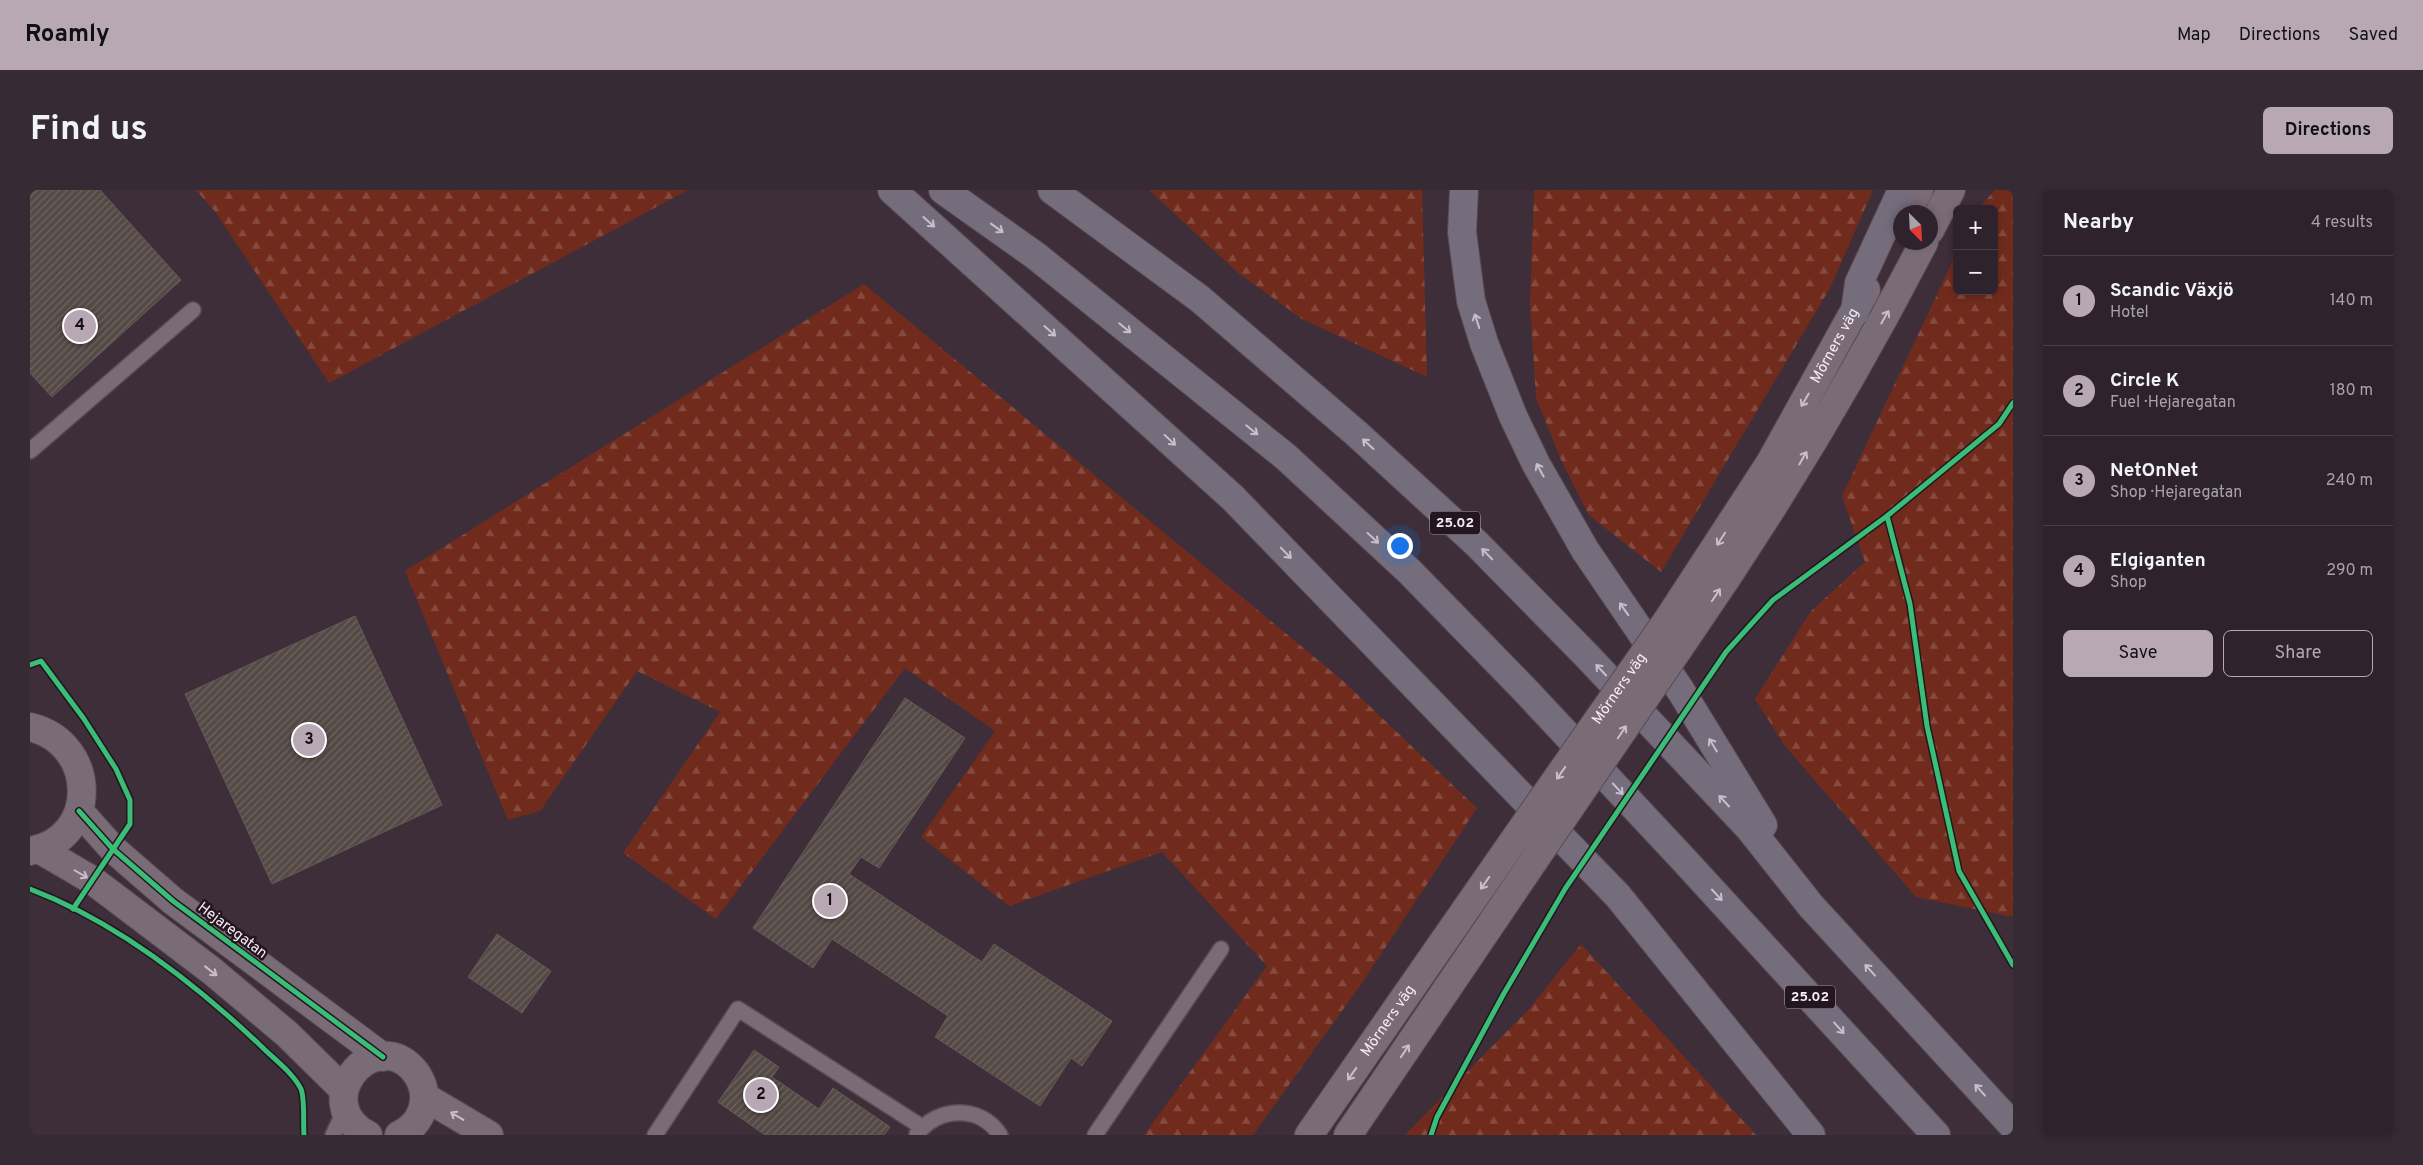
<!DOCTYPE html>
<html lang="en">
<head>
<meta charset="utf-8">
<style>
	:root { --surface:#2e222c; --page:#362a34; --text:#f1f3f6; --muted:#a7a4a9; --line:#493f48; --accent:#b8a8b4 }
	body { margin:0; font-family:Overpass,sans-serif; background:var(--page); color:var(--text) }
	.controls { position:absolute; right:15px; top:15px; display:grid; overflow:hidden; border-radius:8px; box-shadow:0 2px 8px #0003 }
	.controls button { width:45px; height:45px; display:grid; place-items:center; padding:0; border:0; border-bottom:1px solid var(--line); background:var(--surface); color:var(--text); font:25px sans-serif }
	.compass { position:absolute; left:1863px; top:15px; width:45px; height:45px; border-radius:50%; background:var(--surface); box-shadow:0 2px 8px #0003; rotate:156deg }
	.you { position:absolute; left:1369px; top:355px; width:18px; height:18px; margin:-12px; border:4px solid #fff; border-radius:50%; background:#1a73e8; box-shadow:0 0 0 8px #1a73e833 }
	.badge { display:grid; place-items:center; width:32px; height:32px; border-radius:50%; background:var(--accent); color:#111; font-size:16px; font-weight:700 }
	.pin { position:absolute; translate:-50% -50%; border:2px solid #fff; box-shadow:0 1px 5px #0006 }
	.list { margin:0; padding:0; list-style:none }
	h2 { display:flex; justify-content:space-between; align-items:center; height:65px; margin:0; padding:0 20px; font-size:21px }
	h2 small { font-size:16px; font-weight:400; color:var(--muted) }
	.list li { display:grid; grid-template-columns:32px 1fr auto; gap:15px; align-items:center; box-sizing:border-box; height:90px; padding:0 20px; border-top:1px solid var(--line) }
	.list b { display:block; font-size:19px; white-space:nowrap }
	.list p { margin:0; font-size:16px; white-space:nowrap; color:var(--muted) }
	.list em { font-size:16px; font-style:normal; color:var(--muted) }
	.actions { display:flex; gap:10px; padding:15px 20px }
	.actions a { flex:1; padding:11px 0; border:1px solid var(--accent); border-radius:8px; text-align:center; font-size:18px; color:var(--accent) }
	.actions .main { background:var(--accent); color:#111 }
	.map { position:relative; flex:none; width:1983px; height:945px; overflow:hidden; border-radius:8px }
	header { display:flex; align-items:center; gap:30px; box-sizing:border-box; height:70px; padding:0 25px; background:var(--accent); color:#111 }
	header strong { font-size:24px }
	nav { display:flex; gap:28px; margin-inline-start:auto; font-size:18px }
	.intro { display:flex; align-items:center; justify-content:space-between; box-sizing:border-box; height:120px; padding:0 30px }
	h1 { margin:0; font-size:35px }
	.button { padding:12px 22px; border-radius:8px; background:var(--accent); color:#111; font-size:18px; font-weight:700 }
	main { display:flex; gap:30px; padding:0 30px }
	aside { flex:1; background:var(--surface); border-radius:8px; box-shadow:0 2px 8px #0003 }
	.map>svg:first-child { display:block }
</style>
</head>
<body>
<header>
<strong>Roamly</strong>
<nav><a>Map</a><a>Directions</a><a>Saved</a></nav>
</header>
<div class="intro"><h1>Find us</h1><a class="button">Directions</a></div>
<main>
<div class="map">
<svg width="1983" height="945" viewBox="0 0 1983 945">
	<defs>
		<pattern id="forest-firs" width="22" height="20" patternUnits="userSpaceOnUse" patternTransform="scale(1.25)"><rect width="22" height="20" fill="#712b1c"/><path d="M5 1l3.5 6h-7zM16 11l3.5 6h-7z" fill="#864a3e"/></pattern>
		<pattern id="building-hatch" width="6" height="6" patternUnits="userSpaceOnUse" patternTransform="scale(1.25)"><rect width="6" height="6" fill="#544a45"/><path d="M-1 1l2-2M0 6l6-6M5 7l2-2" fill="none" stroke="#6e6460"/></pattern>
	</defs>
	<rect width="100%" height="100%" fill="#3d2e3a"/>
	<!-- forest -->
	<g fill="url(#forest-firs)">
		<path d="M 166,0 L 658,0 L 299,193 L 186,23 Z"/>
		<path d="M 1119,0 L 1392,0 L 1397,187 L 1272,129 L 1207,82 Z"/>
		<path d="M 1504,0 L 1843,0 L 1800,98 L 1631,382 L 1559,325 L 1531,270 L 1506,208 L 1500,115 Z"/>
		<path d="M 1965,0 L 1983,0 L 1983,727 L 1886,707 L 1755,556 L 1725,509 L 1781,421 L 1835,372 L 1812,306 L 1927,62 L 1927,101 L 1964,101 L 1964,19 L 1948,19 Z"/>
		<path d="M 834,94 L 1312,490 L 1447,618 L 1332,793 L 1223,945 L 1114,945 L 1237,776 L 1132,662 L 979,716 L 891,647 L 965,541 L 875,478 L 686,729 L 593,663 L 690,522 L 607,481 L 510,621 L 478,630 L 375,381 Z"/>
		<path d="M 1551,754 L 1726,945 L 1375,945 L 1499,819 Z"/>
	</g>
	<!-- building -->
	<g fill="url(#building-hatch)" stroke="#635b59">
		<path d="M 0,0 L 70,0 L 151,90 L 22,207 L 0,183 Z"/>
		<path d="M 325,426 L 412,615 L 242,694 L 155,504 Z"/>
		<path d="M 875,508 L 935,548 L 849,678 L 831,667 L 819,684 L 952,772 L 964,754 L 1082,831 L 1052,876 L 1041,868 L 1010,916 L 905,847 L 918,826 L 802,749 L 783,778 L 723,738 Z"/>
		<path d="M 467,744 L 521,781 L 492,823 L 438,787 Z"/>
		<path d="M 724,860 L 749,877 L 742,887 L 789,919 L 803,898 L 860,937 L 854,945 L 735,945 L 688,912 Z"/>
	</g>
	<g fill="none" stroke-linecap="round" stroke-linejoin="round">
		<!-- service casing -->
		<g stroke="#574a54" stroke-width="18">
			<g id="service">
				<path d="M 0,261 L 163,120"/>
				<path d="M 887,944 C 908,916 951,915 970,945"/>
				<path d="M 303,945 L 315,920"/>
				<path d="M 625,945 L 708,819 L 892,937"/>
				<path d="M 1065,945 L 1191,759"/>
			</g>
		</g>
		<!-- tertiary casing -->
		<g stroke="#574a54" stroke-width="30">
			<g id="tertiary">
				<path d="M 0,537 C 68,553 70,649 0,661"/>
				<path d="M 49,621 L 83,659 L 143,711 L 353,867"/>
				<path d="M 9,659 L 62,690 L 182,781 L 257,844 L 314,900"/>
				<path d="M 395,907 L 459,945"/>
				<path d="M 338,945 C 279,914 340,836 382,878 C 390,887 395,898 394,910 C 393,926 384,938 369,945"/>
			</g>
		</g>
		<!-- secondary casing -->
		<g stroke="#574a54" stroke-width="30">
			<g id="secondary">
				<path d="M 1877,22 L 1889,0"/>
				<path d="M 1900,40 L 1921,0"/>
				<path id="s1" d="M 1639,428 L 1740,273 L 1836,100"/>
				<path d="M 1658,445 C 1745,319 1824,188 1894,52"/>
				<path id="s2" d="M 1279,945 L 1482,653"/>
				<path d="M 1318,945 L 1505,669"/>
			</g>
		</g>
		<!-- motorway casing -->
		<g stroke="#574a54" stroke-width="30">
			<g id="motorway">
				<path d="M 862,0 L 1203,308 L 1588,706 L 1781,945"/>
				<path d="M 913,0 L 1006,66 L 1256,267 L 1380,382 L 1495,500 L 1654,670 L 1906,945"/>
				<path d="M 1022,0 L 1170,109 L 1327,244 L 1447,354 L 1558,467 L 1720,639 L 1781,716 L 1983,936"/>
				<path d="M 1434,0 L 1432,42 L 1441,111 L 1454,153 L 1483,226 L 1506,274 L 1555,360 L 1651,501 L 1733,635"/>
				<path d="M 1825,122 L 1829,93 L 1872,0"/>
			</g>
		</g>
		<!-- service -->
		<use href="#service" stroke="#796c76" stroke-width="15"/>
		<!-- tertiary -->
		<use href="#tertiary" stroke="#796c76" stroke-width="28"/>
		<!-- secondary -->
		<use href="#secondary" stroke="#796c76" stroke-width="28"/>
		<!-- motorway -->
		<use href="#motorway" stroke="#756d7b" stroke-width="28"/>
		<!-- secondary-bridge casing -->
		<g stroke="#574a54" stroke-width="30" stroke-linecap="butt">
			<g id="secondary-bridge">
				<path id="s3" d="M 1482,653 L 1639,428"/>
				<path d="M 1505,669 L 1658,445"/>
			</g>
		</g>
		<!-- secondary-bridge -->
		<use href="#secondary-bridge" stroke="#796c76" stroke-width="28"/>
		<!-- cycleway casing -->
		<g stroke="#22161f" stroke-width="8">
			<g id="cycleway">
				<path d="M 1857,326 L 1880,414 L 1897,536 L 1929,681 L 1983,775"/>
				<path d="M 0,475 L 11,471 L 54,529 L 86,579 L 100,610 L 100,634 L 43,719"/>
				<path d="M 49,621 L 83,659 L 143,711 L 353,867"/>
				<path d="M 0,699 C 85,731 167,795 232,857 C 245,870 263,883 271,899 C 275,908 273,934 274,945"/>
				<path d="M 1401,945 L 1407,927 L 1473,805 L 1535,699 L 1696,462 L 1743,410 L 1857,326 L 1969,234 L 1983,213"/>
			</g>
		</g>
		<!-- cycleway -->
		<use href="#cycleway" stroke="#3abd76" stroke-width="5"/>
	</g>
	<!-- one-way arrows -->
	<defs><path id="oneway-shaft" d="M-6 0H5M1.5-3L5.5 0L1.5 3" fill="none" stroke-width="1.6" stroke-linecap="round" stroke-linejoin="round" transform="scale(1.25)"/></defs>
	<g stroke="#cbbecb">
		<use href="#oneway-shaft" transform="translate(899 32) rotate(42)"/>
		<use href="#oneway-shaft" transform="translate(967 38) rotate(36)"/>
		<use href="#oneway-shaft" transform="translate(1447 131) rotate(-108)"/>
		<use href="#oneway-shaft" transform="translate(1095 138) rotate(39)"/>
		<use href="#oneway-shaft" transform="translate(1020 141) rotate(42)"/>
		<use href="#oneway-shaft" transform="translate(1222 240) rotate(39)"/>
		<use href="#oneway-shaft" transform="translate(1140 250) rotate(43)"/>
		<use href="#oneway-shaft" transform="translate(1338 254) rotate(-138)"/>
		<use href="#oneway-shaft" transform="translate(1510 280) rotate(-119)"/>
		<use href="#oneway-shaft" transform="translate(1343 348) rotate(43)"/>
		<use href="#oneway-shaft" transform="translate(1256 363) rotate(46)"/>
		<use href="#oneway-shaft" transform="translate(1457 364) rotate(-134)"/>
		<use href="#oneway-shaft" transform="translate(1594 419) rotate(-125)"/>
		<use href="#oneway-shaft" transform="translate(1571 480) rotate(-133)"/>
		<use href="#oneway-shaft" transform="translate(1683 555) rotate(-121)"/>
		<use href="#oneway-shaft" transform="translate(1588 599) rotate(47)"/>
		<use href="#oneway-shaft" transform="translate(1694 611) rotate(-133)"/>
		<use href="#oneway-shaft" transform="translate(1687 705) rotate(47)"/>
		<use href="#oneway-shaft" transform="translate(1840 780) rotate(-132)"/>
		<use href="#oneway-shaft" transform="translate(1809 838) rotate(48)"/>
		<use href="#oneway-shaft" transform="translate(1950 900) rotate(-132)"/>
	</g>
	<g stroke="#cdbdc9">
		<use href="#oneway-shaft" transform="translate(1855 127) rotate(-60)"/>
		<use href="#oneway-shaft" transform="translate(1775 210) rotate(120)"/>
		<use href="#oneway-shaft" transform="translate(1773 268) rotate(-60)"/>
		<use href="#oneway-shaft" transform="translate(1691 349) rotate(123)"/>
		<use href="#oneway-shaft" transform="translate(1686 405) rotate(-56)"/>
		<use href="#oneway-shaft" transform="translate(1592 542) rotate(-56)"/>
		<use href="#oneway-shaft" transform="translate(1531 583) rotate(125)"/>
		<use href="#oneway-shaft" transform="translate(51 684) rotate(30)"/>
		<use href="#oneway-shaft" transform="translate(1455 693) rotate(125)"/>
		<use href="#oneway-shaft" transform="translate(181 781) rotate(38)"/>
		<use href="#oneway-shaft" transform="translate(1375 861) rotate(-56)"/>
		<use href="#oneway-shaft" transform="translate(1322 884) rotate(125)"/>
		<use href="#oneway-shaft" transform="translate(427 926) rotate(-149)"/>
	</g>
	<g text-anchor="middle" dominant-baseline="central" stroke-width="5" stroke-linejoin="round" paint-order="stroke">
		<!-- shield labels -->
		<g fill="#22161f" stroke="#b9aab6" stroke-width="1">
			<rect x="1400" y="321.5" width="50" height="23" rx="4"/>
			<rect x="1755" y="795.5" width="50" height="23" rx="4"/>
		</g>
		<g font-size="14" font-weight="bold" fill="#fae9f6">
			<text x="1425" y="333">25.02</text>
			<text x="1780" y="807">25.02</text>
		</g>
		<!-- street labels -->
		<g font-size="15" fill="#fae9f6" stroke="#22161f">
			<text stroke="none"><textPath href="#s1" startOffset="319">Mörners väg</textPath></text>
			<text stroke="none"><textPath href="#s3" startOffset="188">Mörners väg</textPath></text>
			<text transform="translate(202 741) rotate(37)">Hejaregatan</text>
			<text stroke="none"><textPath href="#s2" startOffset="139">Mörners väg</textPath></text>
		</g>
	</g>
</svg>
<div class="controls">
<button>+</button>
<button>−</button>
</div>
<svg class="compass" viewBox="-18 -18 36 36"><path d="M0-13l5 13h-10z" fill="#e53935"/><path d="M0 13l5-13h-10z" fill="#a7a4a9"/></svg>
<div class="you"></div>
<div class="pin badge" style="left:800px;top:711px">1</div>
<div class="pin badge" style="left:731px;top:905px">2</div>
<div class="pin badge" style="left:279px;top:550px">3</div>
<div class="pin badge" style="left:50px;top:136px">4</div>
</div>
<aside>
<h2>Nearby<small>4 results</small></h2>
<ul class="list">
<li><span class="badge">1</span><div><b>Scandic Växjö</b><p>Hotel</p></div><em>140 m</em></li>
<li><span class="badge">2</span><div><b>Circle K</b><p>Fuel · Hejaregatan</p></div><em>180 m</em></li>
<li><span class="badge">3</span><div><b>NetOnNet</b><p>Shop · Hejaregatan</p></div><em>240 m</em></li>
<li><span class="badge">4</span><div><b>Elgiganten</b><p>Shop</p></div><em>290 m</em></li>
</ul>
<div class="actions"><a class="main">Save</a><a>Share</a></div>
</aside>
</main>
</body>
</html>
